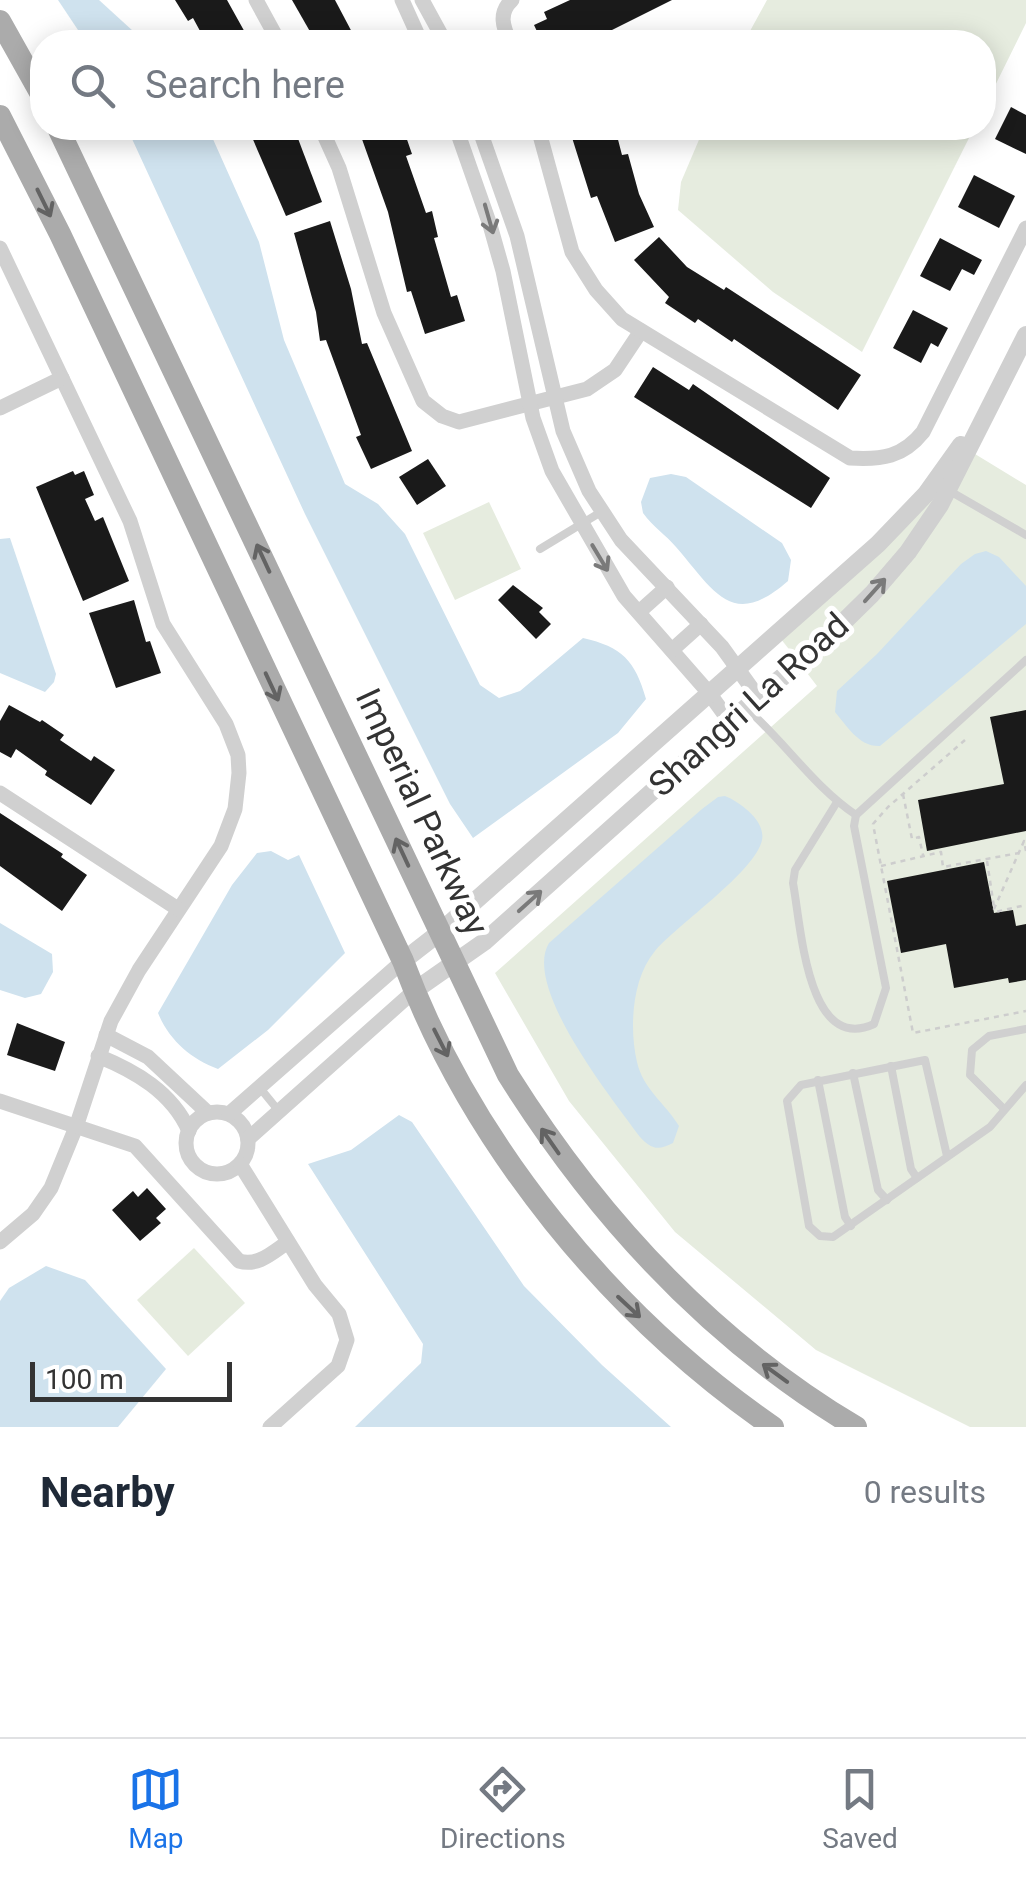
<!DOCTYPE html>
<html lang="en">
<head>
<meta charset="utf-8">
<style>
	:root { --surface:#fff; --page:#f6f6f7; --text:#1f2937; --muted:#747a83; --line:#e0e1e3; --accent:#1a73e8 }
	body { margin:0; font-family:Roboto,sans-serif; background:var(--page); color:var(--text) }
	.scale { position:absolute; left:30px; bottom:25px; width:202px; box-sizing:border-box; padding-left:10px; border:5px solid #333; border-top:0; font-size:28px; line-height:35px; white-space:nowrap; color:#333; -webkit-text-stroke:8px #fff; paint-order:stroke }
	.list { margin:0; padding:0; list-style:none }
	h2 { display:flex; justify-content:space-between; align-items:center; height:130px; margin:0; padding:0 40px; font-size:42px }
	h2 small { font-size:32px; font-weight:400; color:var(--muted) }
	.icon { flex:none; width:55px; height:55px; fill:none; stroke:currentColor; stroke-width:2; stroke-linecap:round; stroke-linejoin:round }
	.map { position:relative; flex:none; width:1026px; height:1427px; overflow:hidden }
	.search { position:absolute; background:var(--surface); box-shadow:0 5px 25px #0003; left:30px; right:30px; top:30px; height:110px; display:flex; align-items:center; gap:25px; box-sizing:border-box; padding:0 35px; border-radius:40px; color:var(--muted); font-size:38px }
	.sheet { height:310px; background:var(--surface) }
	nav { display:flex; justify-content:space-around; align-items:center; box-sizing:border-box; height:140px; border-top:2px solid var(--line); background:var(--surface); font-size:28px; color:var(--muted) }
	nav a { display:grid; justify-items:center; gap:5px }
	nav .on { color:var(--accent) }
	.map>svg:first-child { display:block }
</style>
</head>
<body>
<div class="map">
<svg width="1026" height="1427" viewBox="0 0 1026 1427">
	<rect width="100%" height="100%" fill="#fff"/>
	<!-- green -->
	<g fill="#e6ecdf">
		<path d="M 767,0 L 1026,0 L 1026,23 L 984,108 L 984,42 L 744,42 Z"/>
		<path d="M 704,128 L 974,128 L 862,352 L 773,292 L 678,210 L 681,182 Z"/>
		<path d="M 975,454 L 1026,485 L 1026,1427 L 970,1427 L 816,1350 L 675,1232 L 569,1101 L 495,973 L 817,686 L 804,669 Z"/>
		<path d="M 942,485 C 909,551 851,610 795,657 L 781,639 Z"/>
		<path d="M 489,502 L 521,569 L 455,600 L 423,533 Z"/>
		<path d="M 194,1248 L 245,1303 L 188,1356 L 137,1300 Z"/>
	</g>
	<!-- water -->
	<g fill="#cfe2ee">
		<path d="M 58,0 L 99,0 L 145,42 L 86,42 Z"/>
		<path d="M 127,128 L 208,128 L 259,242 L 284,340 L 345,484 L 378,504 L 405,534 L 480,685 L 499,698 L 520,691 L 583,638 C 622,647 635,660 646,699 L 618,733 L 473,838 L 450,804 L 305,514 Z"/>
		<path d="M 671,474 L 686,477 L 782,543 L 791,560 L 788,581 C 732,630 715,592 676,547 C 666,535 653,527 643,513 L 641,502 L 650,478 Z"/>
		<path d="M 10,538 L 56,674 L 54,682 L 45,692 L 0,673 L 0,539 Z"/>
		<path d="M 986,551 L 999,557 L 1026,586 L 1026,624 L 880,746 C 859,747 847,726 835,712 L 837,691 L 877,654 L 961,564 L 975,554 Z"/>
		<path d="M 725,796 C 740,802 766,821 762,840 C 756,871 677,925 655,951 C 632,978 629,1028 637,1062 C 643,1089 665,1103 679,1126 L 673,1143 C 658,1151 651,1149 640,1137 C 613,1100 522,987 549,943 L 702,809 L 718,797 Z"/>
		<path d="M 271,851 L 288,860 L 299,855 L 345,953 L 268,1030 L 218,1069 C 191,1059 169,1040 158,1013 L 232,885 L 257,853 Z"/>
		<path d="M 0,923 L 52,954 L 53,972 L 41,994 L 25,998 L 0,990 Z"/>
		<path d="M 399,1115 L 412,1122 L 524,1286 L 602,1365 L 671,1427 L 355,1427 L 421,1363 L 423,1344 L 308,1164 L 351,1150 Z"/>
		<path d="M 46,1266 L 85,1280 L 166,1369 L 118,1427 L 0,1427 L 0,1301 L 9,1288 Z"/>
	</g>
	<!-- building -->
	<g fill="#1a1a1a">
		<path d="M 175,0 L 227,0 L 247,36 L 236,42 L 206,42 L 193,18 L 188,21 Z"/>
		<path d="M 292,0 L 335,0 L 354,36 L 341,42 L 316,42 Z"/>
		<path d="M 570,0 L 672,0 L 588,42 L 542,42 L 534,25 L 547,19 L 544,12 Z"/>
		<path d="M 1011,107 L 1026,115 L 1026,154 L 995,139 Z"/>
		<path d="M 248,128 L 294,128 L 322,202 L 286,216 Z"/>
		<path d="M 358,128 L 403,128 L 412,154 L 406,156 L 426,213 L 432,211 L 438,237 L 434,238 L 451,297 L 457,295 L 465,321 L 425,334 L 411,291 L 407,292 L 388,212 Z"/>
		<path d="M 569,128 L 615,128 L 622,155 L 628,154 L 639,194 L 654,227 L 615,242 L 597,196 L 591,198 Z"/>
		<path d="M 974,175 L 1015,196 L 999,228 L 958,207 Z"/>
		<path d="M 330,221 L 351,289 L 362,344 L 367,343 L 412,451 L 371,469 L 356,437 L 361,435 L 326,340 L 320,341 L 316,312 L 294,233 Z"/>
		<path d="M 659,237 L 687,267 L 724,290 L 726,287 L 861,375 L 838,410 L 734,339 L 732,342 L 698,319 L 695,323 L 665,303 L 669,297 L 634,260 Z"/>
		<path d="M 940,238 L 982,260 L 974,275 L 962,269 L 950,291 L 920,276 Z"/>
		<path d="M 913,310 L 948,328 L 938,347 L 931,343 L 921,363 L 893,348 Z"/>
		<path d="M 653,367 L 689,390 L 693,384 L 830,478 L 811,508 L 634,397 Z"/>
		<path d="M 428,459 L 446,486 L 417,505 L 399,477 Z"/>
		<path d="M 73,471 L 75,475 L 84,471 L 94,495 L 85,499 L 95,521 L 103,517 L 129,581 L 83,601 L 36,487 Z"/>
		<path d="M 513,585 L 543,608 L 539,612 L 551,624 L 536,639 L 498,600 Z"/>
		<path d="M 134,600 L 146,642 L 150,641 L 161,673 L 116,688 L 89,613 Z"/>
		<path d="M 9,705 L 40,722 L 42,720 L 64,735 L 60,740 L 91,761 L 94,756 L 115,770 L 91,805 L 45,775 L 47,771 L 16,749 L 11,758 L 0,752 L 0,721 Z"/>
		<path d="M 1026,710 L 1026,831 L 927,851 L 918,800 L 1004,784 L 990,717 Z"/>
		<path d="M 0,813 L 63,854 L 61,857 L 87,875 L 62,911 L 0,866 Z"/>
		<path d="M 984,862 L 994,913 L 1013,910 L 1016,926 L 1026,924 L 1026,980 L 1009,983 L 1008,978 L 954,988 L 946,944 L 901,953 L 887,881 Z"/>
		<path d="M 17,1023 L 65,1042 L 55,1071 L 7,1055 Z"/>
		<path d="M 147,1188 L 166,1209 L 156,1218 L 161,1223 L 140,1241 L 112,1210 L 133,1191 L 138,1197 Z"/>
	</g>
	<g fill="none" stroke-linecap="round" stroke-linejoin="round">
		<!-- path -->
		<g stroke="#cdcdcd" stroke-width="2.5" stroke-dasharray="5 5" stroke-linecap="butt">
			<path d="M 965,740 L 888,807 L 873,824 L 913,1033 L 1026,1011"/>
			<path d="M 903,794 L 912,839 L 919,837 L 923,855"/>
			<path d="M 1026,851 L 1024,841 L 994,909 L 995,912 L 1026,905"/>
			<path d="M 987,861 L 994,907"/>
			<path d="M 881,866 L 941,852 L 943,867 L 1019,853"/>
		</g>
		<!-- service -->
		<g stroke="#d0d0d0" stroke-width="8">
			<path d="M 948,490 L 1026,535"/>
			<path d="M 540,549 L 601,512"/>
			<path d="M 746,708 C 784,741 814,787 856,815 L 1026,660"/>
			<path d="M 837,802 L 795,870 L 793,883 C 801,925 807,1055 874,1024 L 886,988 L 854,826 L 856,815"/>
			<path d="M 891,1066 L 911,1169 L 917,1178"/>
			<path d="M 853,1073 L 878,1190 L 887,1200"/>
			<path d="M 818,1080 L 845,1217 L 851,1226"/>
			<path d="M 260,1088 L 278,1110"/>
			<path d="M 1004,1109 L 970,1075 L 972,1050 L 989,1036 L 1026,1029"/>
			<path d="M 947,1156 L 925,1060 L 801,1085 L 787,1101 L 809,1226 L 820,1236 L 833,1237 L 990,1127 L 1026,1085"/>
		</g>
		<!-- minor -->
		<g stroke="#d0d0d0" stroke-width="15">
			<path d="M 256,0 L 279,42"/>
			<path d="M 402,0 L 421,42"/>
			<path d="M 422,0 L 445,42"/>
			<path d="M 510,42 C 503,27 498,13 512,0"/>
			<path d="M 321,128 L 339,168 L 384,313 L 423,401 L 442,416 L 459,422 L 587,389 L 615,370 L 641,331"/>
			<path d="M 456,128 L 490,225 L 503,271 L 533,418 L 552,471 L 624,596 L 709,693 L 730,722"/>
			<path d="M 479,128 L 517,236 L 563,431 L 589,491 L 621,540 L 722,647 L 758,697"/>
			<path d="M 538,128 L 572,252 L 596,290 L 622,319 L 850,458 C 882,460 903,457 923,432 L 1026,228"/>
			<path d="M 0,248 L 130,521 L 163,624 L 226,724 L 238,755 L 239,773 L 235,809 L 221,846 L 139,970 L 111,1021 L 76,1127 L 51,1188 L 33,1214 L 0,1242"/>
			<path d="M 0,408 L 62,378"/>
			<path d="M 639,612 L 667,587"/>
			<path d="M 672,650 L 701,624"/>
			<path d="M 0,793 L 178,909"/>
			<path d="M 106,1035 L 148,1057 L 208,1113"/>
			<path d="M 98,1056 C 135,1071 172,1092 189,1131"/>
			<path d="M 0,1101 L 135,1146 L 239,1261 C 258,1267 273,1252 288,1242"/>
			<circle cx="217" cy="1143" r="31"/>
			<path d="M 229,1114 L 403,961"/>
			<path d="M 248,1139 L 414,991"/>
			<path d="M 240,1164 L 315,1285 L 339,1314 L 347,1340 L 338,1366 L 270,1427"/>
		</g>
		<!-- tertiary -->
		<g stroke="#d0d0d0" stroke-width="18">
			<path d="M 403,961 L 439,933 L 878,544 L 926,494 L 961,445"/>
			<path d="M 414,991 L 484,942 L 758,697 L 814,651 L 872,594 L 908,552 L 940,505 L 1026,335"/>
		</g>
		<!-- primary -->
		<g stroke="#ababab" stroke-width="22">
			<path d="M 0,21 L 42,96"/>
			<path d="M 0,116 L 60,234 L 403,961 C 472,1146 612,1316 773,1427"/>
			<path d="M 58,128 L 508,1075 C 598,1218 710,1340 856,1427"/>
		</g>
	</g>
	<!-- one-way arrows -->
	<defs><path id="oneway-shaft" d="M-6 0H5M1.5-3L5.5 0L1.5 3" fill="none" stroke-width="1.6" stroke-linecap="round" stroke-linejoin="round" transform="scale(2.5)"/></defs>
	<g stroke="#636363">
		<use href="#oneway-shaft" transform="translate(44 203) rotate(64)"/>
		<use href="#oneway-shaft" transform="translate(263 558) rotate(-115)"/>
		<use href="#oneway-shaft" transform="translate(272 687) rotate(65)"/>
		<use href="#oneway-shaft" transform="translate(402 852) rotate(-115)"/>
		<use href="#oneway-shaft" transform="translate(441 1043) rotate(63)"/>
		<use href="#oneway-shaft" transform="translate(550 1141) rotate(-125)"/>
		<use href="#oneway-shaft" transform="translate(629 1307) rotate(43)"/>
		<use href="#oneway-shaft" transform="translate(775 1373) rotate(-144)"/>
	</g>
	<g stroke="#7a7a7a">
		<use href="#oneway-shaft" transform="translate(489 219) rotate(74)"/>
		<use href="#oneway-shaft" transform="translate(600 558) rotate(59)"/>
		<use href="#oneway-shaft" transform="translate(875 590) rotate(-48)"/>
		<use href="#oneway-shaft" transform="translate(530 901) rotate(-42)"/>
	</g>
	<g text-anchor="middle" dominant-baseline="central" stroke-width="10" stroke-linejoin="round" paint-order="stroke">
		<!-- street labels -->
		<g font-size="35" fill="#333" stroke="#fff">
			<text transform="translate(749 705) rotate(-42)">Shangri La Road</text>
			<text transform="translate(422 812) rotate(65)">Imperial Parkway</text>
		</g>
	</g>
</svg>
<div class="scale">100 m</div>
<div class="search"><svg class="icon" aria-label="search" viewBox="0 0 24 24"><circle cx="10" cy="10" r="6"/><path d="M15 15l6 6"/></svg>Search here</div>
</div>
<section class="sheet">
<h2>Nearby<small>0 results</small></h2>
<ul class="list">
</ul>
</section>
<nav>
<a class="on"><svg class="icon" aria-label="map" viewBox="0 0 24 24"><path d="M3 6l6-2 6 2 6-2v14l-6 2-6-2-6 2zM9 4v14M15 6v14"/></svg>Map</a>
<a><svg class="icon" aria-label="directions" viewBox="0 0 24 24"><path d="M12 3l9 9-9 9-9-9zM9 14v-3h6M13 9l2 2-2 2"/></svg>Directions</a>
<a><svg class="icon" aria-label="saved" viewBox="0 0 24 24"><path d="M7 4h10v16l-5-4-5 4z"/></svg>Saved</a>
</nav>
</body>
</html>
